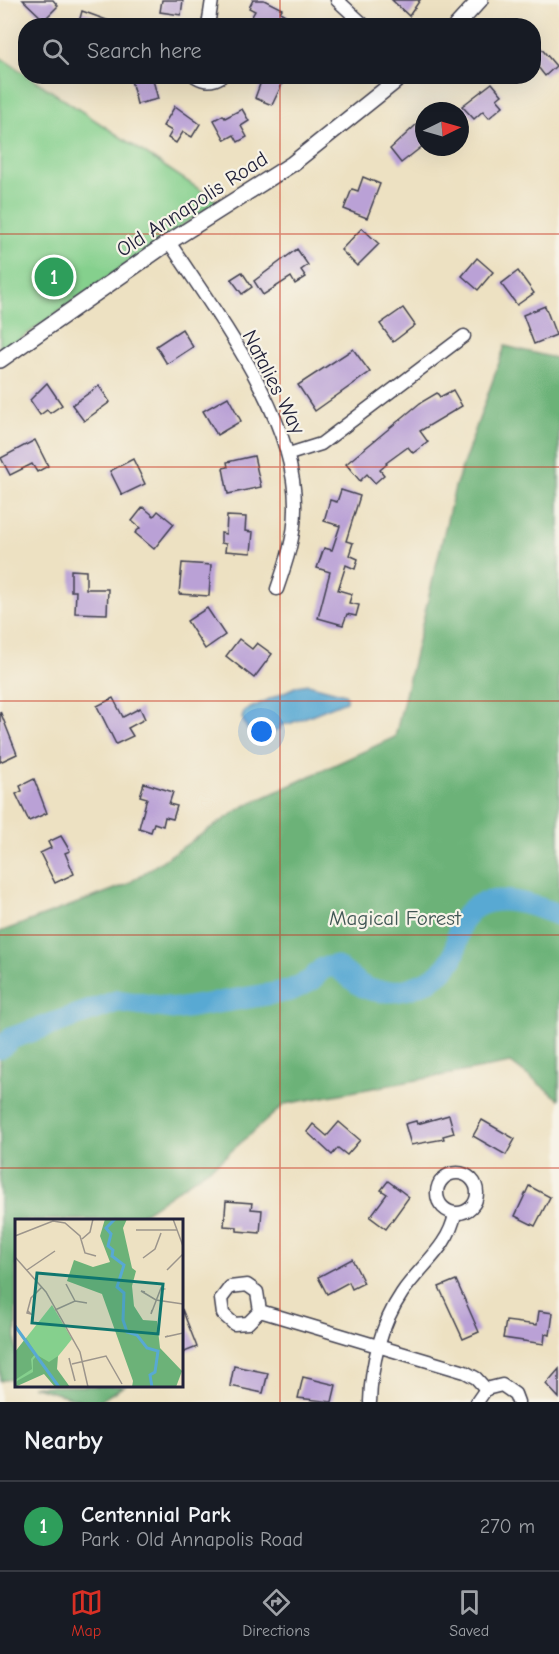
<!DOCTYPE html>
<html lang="en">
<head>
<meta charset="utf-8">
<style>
	:root { --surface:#171b24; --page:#20242c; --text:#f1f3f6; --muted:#9ea1a6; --line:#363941; --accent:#d93025 }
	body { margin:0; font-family:"Comic Neue",sans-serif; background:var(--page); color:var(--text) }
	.compass { position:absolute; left:415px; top:102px; width:54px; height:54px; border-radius:50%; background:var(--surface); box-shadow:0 6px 24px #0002; rotate:85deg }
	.you { position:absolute; left:262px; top:732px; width:21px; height:21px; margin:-15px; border:4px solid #fff; border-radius:50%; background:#1a73e8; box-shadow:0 0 0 9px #1a73e833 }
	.badge { display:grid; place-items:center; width:39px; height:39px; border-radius:50%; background:var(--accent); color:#fff; font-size:20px; font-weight:700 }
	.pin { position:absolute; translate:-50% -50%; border:3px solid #fff; box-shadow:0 2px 6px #0006 }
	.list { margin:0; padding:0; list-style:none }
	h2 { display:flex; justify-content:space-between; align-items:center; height:78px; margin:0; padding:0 24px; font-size:26px }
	h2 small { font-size:20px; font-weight:400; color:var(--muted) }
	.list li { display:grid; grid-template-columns:39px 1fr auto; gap:18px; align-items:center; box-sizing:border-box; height:90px; padding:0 24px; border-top:2px solid var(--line) }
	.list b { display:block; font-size:22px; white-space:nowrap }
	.list p { margin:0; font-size:20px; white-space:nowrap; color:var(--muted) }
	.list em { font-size:20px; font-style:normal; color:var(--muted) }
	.icon { flex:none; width:33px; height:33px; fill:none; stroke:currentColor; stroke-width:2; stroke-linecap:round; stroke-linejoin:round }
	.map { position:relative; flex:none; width:559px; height:1402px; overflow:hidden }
	.search { position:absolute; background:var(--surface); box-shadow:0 6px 24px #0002; left:18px; right:18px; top:18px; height:66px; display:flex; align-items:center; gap:15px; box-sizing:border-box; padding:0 21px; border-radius:24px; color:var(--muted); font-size:22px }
	.sheet { height:168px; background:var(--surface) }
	nav { display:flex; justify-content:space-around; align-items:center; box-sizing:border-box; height:84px; border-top:2px solid var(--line); background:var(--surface); font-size:16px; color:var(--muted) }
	nav a { display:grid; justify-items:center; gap:3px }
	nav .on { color:var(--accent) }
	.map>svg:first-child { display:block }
</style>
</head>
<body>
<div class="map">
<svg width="559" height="1402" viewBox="0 0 559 1402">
	<rect width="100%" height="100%" fill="#f7f3e8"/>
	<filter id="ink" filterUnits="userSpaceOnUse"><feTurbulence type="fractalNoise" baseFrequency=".0167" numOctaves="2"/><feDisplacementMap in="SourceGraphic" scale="12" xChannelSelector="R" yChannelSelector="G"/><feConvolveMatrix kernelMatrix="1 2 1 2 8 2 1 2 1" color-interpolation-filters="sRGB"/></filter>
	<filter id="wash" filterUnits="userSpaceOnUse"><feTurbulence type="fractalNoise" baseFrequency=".008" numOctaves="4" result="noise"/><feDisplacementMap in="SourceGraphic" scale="24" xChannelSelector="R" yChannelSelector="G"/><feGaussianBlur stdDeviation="1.35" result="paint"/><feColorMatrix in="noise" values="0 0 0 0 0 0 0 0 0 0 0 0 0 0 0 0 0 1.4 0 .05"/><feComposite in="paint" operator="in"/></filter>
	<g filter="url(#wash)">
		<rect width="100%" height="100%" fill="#ede1c2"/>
		<!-- green -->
		<path fill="#85d08d" stroke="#547964" stroke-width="1.5" d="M 0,57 L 25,74 L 26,76 L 30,77 L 217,201 L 0,353 Z"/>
		<!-- forest -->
		<g fill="#6cb278" stroke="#476a5a" stroke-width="1.5">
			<path d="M 505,346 L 559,359 L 559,1099 L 511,1063 L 285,1104 L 220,1161 L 141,1215 L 139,1220 L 16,1220 L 16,1381 L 9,1379 L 0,1381 L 0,932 L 126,885 L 243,807 L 395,737 L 455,487 Z"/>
			<path d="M 32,1386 L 124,1386 L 98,1402 L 87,1402 Z"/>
		</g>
		<!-- water -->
		<path fill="#58a9d3" stroke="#3d6687" stroke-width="1.5" d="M 308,684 L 345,694 L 347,697 L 346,701 L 289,724 L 280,725 L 280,729 L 256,737 L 251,736 L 242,718 L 244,711 L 297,686 Z"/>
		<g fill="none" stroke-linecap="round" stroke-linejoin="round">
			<!-- river -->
			<path stroke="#58a9d3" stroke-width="22" d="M 0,1048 L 12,1038 L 118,1001 L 178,1009 L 289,991 L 310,981 L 323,968 L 334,966 C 347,972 357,987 372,990 C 401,996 439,983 453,957 C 458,948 456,935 460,926 C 477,885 529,903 559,915"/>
		</g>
		<g id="blocks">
			<!-- building -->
			<g fill="#baa1d6">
				<path d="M 23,0 L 53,0 L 58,6 L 44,20 Z"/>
				<path d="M 162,0 L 183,0 L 181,15 L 160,12 Z"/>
				<path d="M 253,0 L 264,0 L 282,9 L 280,12 L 290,18 L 286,26 L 256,26 L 258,21 L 251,18 L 255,11 L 249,8 Z"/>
				<path d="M 392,0 L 420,0 L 409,16 Z"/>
				<path d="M 82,11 L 115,23 L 115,26 L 78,26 Z"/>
				<path d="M 534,40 L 556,66 L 545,76 L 534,62 Z"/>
				<path d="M 130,76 L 152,76 L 158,99 L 137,104 Z"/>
				<path d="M 263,76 L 286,76 L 272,105 L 255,98 Z"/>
				<path d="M 492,83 L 502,95 L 497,99 L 503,106 L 489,118 L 483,111 L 474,119 L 462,106 Z"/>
				<path d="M 175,106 L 200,124 L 192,137 L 183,132 L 176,143 L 168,138 L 172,131 L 163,126 Z"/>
				<path d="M 242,109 L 249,121 L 241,126 L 247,137 L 238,142 L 234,135 L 225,140 L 214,120 L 223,115 L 225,118 Z"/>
				<path d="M 417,124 L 424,132 L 424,145 L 401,163 L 390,149 Z"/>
				<path d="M 363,177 L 380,184 L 367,218 L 344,209 L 352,189 L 358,191 Z"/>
				<path d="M 362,228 L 379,244 L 357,266 L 341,250 Z"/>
				<path d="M 297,249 L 308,265 L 301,270 L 306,277 L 295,284 L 291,277 L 263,295 L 254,281 Z"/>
				<path d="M 477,258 L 493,272 L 478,290 L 462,276 Z"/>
				<path d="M 518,271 L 534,293 L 517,305 L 501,284 Z"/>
				<path d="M 242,272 L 252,287 L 242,294 L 231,279 Z"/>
				<path d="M 545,306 L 556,335 L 534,344 L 523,315 Z"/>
				<path d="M 403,308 L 415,325 L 393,342 L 380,324 Z"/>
				<path d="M 182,329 L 193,347 L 167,364 L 156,346 Z"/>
				<path d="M 353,349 L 370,372 L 315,411 L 298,385 Z"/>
				<path d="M 47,383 L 62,405 L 50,413 L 47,410 L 40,415 L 30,400 Z"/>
				<path d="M 99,386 L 110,402 L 84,421 L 72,405 Z"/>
				<path d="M 453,390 L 462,406 L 420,431 L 428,442 L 413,453 L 408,447 L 386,463 L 387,464 L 380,470 L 384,475 L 375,483 L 367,474 L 360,481 L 346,464 L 420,403 L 437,393 L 440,397 Z"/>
				<path d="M 228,397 L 241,421 L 217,435 L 203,411 Z"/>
				<path d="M 35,440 L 48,466 L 37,472 L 32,464 L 10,475 L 1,458 Z"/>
				<path d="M 254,456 L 261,487 L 228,494 L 223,468 L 228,467 L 227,462 Z"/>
				<path d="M 133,459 L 145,484 L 122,495 L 110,471 Z"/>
				<path d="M 341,490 L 360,496 L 346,541 L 353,543 L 349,555 L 358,559 L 355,569 L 346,565 L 338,590 L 352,594 L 349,603 L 359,605 L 356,616 L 347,614 L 343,625 L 318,618 L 330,572 L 317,568 L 324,548 L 332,550 L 340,526 L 324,521 L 330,500 L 337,502 Z"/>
				<path d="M 143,507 L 154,516 L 158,511 L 174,524 L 154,549 L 135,533 L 140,528 L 132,521 Z"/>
				<path d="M 227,516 L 246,517 L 245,531 L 253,532 L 251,553 L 225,551 L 226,544 L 221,543 L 221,533 L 226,534 Z"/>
				<path d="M 182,563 L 211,565 L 209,596 L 179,594 Z"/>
				<path d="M 71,570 L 86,571 L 86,589 L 108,589 L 107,614 L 75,613 L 76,591 L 71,591 Z"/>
				<path d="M 207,608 L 225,635 L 205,649 L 187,621 Z"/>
				<path d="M 239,639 L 252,649 L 257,643 L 272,654 L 254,678 L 226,656 Z"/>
				<path d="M 113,698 L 123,717 L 140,708 L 145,719 L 128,728 L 133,736 L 116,744 L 97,706 Z"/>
				<path d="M 0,711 L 17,754 L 0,762 Z"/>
				<path d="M 34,779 L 47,813 L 29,821 L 16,794 L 22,791 L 20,786 Z"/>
				<path d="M 144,783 L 173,792 L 169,804 L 177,806 L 173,819 L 165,817 L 163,826 L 154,823 L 151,832 L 139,828 L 147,798 L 140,796 Z"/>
				<path d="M 61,836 L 70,851 L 65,853 L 74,874 L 55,883 L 40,853 L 51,848 L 48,842 Z"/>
				<path d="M 449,1115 L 454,1133 L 443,1136 L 444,1139 L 411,1145 L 405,1124 L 416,1121 L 417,1124 Z"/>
				<path d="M 482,1120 L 515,1139 L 506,1155 L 473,1136 Z"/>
				<path d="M 339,1122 L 360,1140 L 347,1155 L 338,1148 L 332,1155 L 307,1132 L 313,1124 L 327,1136 Z"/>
				<path d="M 388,1181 L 409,1197 L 386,1229 L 370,1217 L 387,1194 L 381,1190 Z"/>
				<path d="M 529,1186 L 550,1197 L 535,1226 L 515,1216 Z"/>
				<path d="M 226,1201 L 252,1203 L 251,1209 L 262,1210 L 260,1233 L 237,1231 L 237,1227 L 224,1226 Z"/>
				<path d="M 352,1259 L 364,1283 L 352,1289 L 349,1282 L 327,1294 L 318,1277 Z"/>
				<path d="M 456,1280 L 479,1332 L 463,1339 L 439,1287 Z"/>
				<path d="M 182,1309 L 197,1347 L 182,1353 Z"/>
				<path d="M 539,1311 L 553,1313 L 550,1335 L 545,1334 L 544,1344 L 503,1338 L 506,1321 L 537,1325 Z"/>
				<path d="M 234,1366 L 268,1373 L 263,1393 L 230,1386 Z"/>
				<path d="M 559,1369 L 559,1398 L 546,1384 Z"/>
				<path d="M 303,1377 L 336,1385 L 332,1402 L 298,1398 Z"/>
			</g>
		</g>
	</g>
	<g filter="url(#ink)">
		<use href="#blocks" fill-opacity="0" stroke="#403f4f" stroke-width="1.5"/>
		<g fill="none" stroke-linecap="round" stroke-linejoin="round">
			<!-- minor casing -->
			<g stroke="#403f4f" stroke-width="15">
				<g id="minor">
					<path d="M 337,0 L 365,26"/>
					<path d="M 208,26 L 212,0"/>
					<path d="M 195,76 C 205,82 212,82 222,76"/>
					<path d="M 169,242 C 217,315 297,419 295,509 C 295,537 286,563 277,589"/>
					<path d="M 289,454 L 321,444 L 464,336"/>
					<circle cx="457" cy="1193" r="20"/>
					<path d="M 260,1311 L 248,1323 L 234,1324 L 223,1314 L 221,1299 L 230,1287 L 247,1285 L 257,1292 L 260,1311 L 465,1372 L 476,1378 L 486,1389"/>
					<path d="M 370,1402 C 371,1365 381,1324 402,1293 C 420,1266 449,1247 455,1214"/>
					<path d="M 477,1402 L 486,1389 L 502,1385 L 515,1394 L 518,1402"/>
				</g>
			</g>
			<!-- tertiary casing -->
			<g stroke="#403f4f" stroke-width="18">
				<g id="tertiary">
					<path d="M 456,26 L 480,0"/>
					<path d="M 0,360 L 169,242 L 292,164 L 402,76"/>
				</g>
			</g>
			<!-- minor -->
			<use href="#minor" stroke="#fff" stroke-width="12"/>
			<!-- tertiary -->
			<use href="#tertiary" stroke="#fff" stroke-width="15"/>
		</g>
	</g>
	<!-- grid -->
	<path fill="none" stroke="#c8321e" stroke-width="1.5" stroke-opacity="0.55" d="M 280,0 L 280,26M 280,76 L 280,1402M 0,234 L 559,234M 0,467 L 559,467M 0,701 L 559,701M 0,935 L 559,935M 0,1168 L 559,1168"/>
	<g text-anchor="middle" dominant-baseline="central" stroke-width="4.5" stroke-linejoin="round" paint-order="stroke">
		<!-- street labels -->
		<g font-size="21" fill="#22223b" stroke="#f7f3e8">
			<text transform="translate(192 204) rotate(-33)">Old Annapolis Road</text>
			<text transform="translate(274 382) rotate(63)">Natalies Way</text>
		</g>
		<!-- park labels -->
		<g font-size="21" fill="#405654" stroke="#f7f3e8">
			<text x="395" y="918">Magical Forest</text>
		</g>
	</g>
	<!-- overview -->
	<g transform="translate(15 1219)">
		<rect width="168" height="168" fill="#ede1c2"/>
		<path d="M 37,86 L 57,120 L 36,146 L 0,168 L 0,133 Z" fill="#85d08d"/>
		<path d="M 90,0 L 112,0 L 108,9 L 117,49 L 121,52 L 117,67 L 119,87 L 128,101 L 142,102 L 145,129 L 167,152 L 161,168 L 117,168 L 118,162 L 87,75 L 52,62 L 59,41 L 78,48 L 95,43 L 85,17 ZM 11,119 L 21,134 L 16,140 L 17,150 L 0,161 L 0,133 ZM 22,136 L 34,143 L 43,137 L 42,150 L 55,168 L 40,168 L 29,155 L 0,168 L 2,162 L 18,153 L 18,141 Z" fill="#6cb278"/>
		<path fill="none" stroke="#58a9d3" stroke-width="3" d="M 100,0 L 91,9 L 96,15 L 93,27 L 98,31 L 97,37 L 109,46 L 102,68 L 109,74 L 108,101 L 112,113 L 122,116 L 132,129 L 143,132 L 140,153 L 135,156 L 137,168M 0,107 L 44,168"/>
		<path fill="none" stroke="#9c958c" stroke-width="1.5" d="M 158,0 L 168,27M 121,11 L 162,11M 0,17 L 38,2 L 50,4 L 65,17 L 70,34 L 81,37M 67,20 L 75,13 L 78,0M 0,38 L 31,73 L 65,133 L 73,168M 128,39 L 140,30 L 146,14M 12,51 L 40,32M 152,51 L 168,35M 51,65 L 60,82M 130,73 L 126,72 L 141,81 L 168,85M 40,91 L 60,82 L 72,84M 137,91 L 136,95 L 146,69 L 149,70 L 146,71M 13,92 L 16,95 L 12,94 L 16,79 L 27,68M 153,117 L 150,118 L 168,114M 54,139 L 60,162M 57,145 L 91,137 L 107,165"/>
		<path fill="#0f766e" fill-opacity="0.15" stroke="#0f766e" stroke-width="3" d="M 22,54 L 148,65 L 143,115 L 17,104 Z"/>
		<rect width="168" height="168" fill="none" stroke="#22223b" stroke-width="3"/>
	</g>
</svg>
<svg class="compass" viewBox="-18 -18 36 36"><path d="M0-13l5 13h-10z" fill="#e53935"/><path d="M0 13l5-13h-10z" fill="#9ea1a6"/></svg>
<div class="you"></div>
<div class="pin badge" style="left:54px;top:277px;background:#2e9e5b">1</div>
<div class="search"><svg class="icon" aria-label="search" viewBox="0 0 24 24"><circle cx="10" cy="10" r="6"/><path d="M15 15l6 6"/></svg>Search here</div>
</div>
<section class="sheet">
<h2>Nearby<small></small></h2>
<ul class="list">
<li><span class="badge" style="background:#2e9e5b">1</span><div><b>Centennial Park</b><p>Park · Old Annapolis Road</p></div><em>270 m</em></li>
</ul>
</section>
<nav>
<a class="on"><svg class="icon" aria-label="map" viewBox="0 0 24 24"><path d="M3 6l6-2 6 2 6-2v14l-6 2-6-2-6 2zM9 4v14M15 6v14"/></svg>Map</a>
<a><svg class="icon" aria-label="directions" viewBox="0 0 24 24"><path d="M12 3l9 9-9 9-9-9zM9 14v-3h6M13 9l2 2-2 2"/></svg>Directions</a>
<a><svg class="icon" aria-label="saved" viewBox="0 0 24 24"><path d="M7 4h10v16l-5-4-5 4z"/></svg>Saved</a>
</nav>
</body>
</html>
